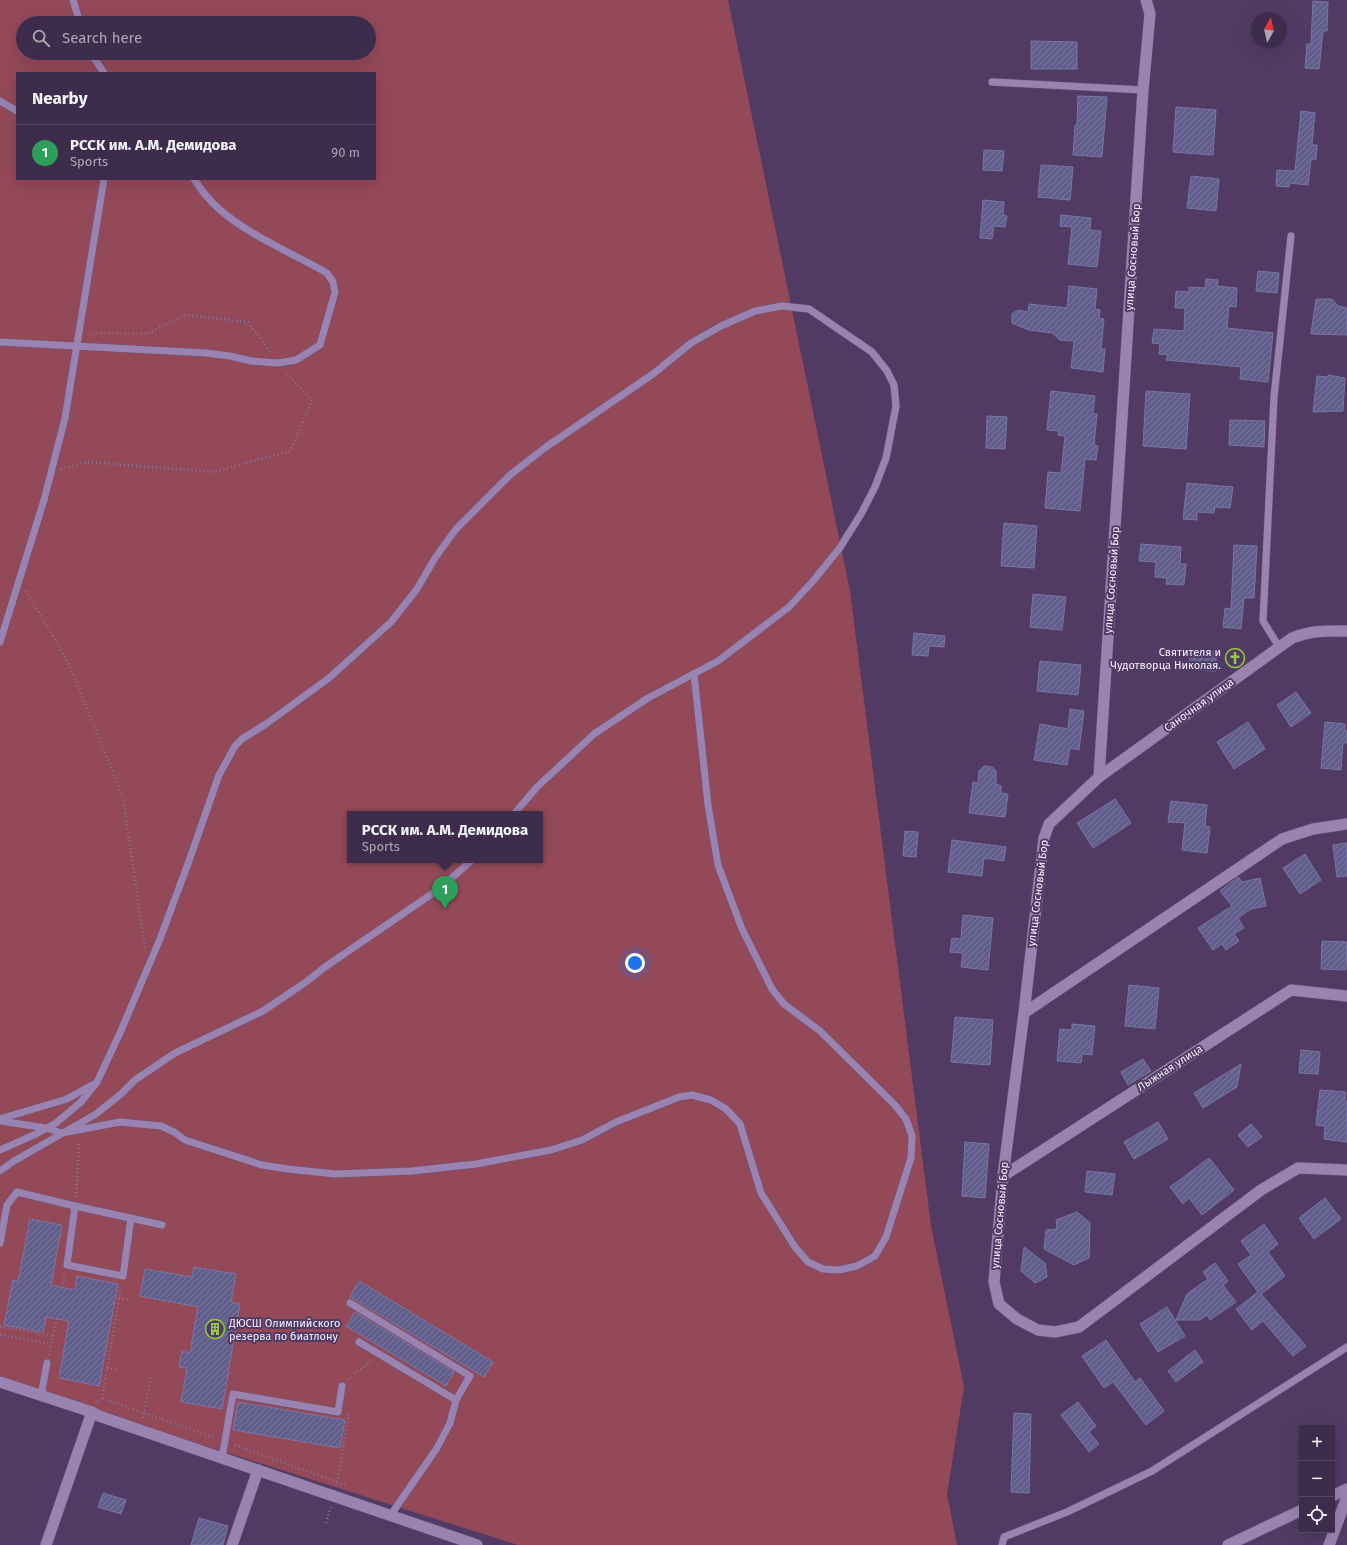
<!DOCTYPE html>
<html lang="en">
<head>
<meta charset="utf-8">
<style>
	:root { --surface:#3d2c4b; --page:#443452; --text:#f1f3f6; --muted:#ada7b5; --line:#564863; --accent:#96cc39 }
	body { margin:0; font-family:"Fira Sans",sans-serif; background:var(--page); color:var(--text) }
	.controls { position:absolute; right:12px; bottom:12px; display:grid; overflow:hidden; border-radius:0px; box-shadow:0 4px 16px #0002 }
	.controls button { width:36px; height:36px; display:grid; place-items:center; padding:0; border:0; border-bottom:1px solid var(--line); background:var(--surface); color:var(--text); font:20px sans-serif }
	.compass { position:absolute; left:1251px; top:12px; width:36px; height:36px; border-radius:50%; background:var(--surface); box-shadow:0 4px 16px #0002; rotate:8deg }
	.you { position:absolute; left:635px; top:963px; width:14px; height:14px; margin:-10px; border:3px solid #fff; border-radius:50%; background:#1a73e8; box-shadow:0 0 0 6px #1a73e833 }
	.badge { display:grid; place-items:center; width:26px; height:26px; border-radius:50%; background:var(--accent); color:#fff; font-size:13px; font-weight:700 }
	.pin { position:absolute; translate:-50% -33px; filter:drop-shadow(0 1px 2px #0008) }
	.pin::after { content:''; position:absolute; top:21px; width:14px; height:12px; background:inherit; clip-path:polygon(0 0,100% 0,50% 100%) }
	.popup { position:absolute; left:347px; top:811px; width:196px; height:52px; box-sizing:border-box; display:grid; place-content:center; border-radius:0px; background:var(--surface); filter:drop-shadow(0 1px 3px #0005); font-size:13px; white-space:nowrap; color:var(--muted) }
	.popup b { font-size:15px; color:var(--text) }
	.popup::after { content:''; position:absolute; left:50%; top:100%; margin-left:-8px; border:8px solid transparent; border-top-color:var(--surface) }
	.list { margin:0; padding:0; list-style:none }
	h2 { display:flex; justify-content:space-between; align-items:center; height:52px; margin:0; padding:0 16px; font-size:17px }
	h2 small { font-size:13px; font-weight:400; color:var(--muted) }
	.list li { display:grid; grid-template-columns:26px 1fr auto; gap:12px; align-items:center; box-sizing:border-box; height:56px; padding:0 16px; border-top:1px solid var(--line) }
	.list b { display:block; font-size:15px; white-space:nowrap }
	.list p { margin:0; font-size:13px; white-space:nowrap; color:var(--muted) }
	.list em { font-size:13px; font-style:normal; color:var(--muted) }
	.icon { flex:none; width:22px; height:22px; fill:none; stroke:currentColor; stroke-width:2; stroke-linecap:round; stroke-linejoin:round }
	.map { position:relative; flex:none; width:1347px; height:1545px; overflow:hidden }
	.search { position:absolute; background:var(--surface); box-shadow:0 4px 16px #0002; left:16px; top:16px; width:360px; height:44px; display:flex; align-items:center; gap:10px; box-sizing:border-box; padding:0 14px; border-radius:22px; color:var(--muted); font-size:15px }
	.panel { position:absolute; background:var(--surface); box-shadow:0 4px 16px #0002; left:16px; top:72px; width:360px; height:108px; border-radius:0px }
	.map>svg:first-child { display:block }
</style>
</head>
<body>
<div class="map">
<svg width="1347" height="1545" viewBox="0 0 1347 1545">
	<defs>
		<pattern id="building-hatch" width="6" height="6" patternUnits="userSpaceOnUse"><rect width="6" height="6" fill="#625e8b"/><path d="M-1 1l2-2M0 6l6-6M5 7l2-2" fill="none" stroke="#79759c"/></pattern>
	</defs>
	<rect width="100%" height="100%" fill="#513b64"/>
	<!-- pitch -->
	<path fill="#944959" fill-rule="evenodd" d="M 0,0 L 728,0 L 850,591 L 931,1226 L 964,1387 L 947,1494 L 957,1545 L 518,1545 L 64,1401 L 0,1378 ZM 23,23 L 369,23 L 369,53 L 23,53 ZM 17,73 L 375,73 L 375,179 L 17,179 ZM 350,814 L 540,814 L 540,860 L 350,860 Z"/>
	<!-- building -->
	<g fill="url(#building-hatch)" stroke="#7975a4">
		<path d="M 1313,1 L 1328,2 L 1327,31 L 1323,31 L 1319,69 L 1305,68 L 1307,44 L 1311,44 Z"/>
		<path d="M 1031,41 L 1077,42 L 1077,69 L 1031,69 Z"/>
		<path d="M 1078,96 L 1107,97 L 1102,157 L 1073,155 L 1075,125 L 1077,125 Z"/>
		<path d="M 1176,107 L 1216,110 L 1213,155 L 1173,152 Z"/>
		<path d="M 1301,111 L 1315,113 L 1312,145 L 1317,145 L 1316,160 L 1311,159 L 1308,185 L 1290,183 L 1289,187 L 1276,186 L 1277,170 L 1295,171 Z"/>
		<path d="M 984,150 L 1004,151 L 1002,171 L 983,170 Z"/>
		<path d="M 1041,165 L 1073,167 L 1070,200 L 1038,197 Z"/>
		<path d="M 1191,176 L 1219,179 L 1216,211 L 1187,208 Z"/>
		<path d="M 983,200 L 1004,202 L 1003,215 L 1007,216 L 1005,227 L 994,226 L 992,239 L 980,238 Z"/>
		<path d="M 1061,215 L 1091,218 L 1090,230 L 1101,231 L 1097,267 L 1068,264 L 1072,227 L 1060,226 Z"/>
		<path d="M 1258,271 L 1279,273 L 1277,293 L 1256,291 Z"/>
		<path d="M 1206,279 L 1218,280 L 1217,286 L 1237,288 L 1236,307 L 1229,306 L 1227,328 L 1273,333 L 1268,382 L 1240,379 L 1241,367 L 1166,360 L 1168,355 L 1159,354 L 1160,344 L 1152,343 L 1154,329 L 1184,331 L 1185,308 L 1175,308 L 1176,291 L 1189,292 L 1189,287 L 1205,288 Z"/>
		<path d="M 1069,286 L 1097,289 L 1095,309 L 1100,310 L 1099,318 L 1104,319 L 1101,349 L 1105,349 L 1103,372 L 1071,368 L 1074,341 L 1060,340 L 1052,333 L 1029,330 L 1012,323 L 1012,314 L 1018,310 L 1028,312 L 1029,304 L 1067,308 Z"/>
		<path d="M 1316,299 L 1332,299 L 1338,306 L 1347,308 L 1347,335 L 1311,334 Z"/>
		<path d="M 1328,375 L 1345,378 L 1343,411 L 1313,412 L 1317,376 L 1328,377 Z"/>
		<path d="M 1051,391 L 1095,396 L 1093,414 L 1097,414 L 1094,445 L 1098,446 L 1096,460 L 1085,459 L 1080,511 L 1045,508 L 1048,472 L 1061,473 L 1065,436 L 1058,435 L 1059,431 L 1047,430 Z"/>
		<path d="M 1146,391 L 1190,394 L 1186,449 L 1143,446 Z"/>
		<path d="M 987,416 L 1007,417 L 1005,449 L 986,448 Z"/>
		<path d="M 1230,420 L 1265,421 L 1264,447 L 1229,445 Z"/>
		<path d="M 1187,483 L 1233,487 L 1230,508 L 1215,507 L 1214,513 L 1197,512 L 1197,520 L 1183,519 Z"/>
		<path d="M 1004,523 L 1037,526 L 1034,568 L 1001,566 Z"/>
		<path d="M 1141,544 L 1181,547 L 1180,564 L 1186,564 L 1184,585 L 1166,584 L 1167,578 L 1155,577 L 1156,562 L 1139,561 Z"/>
		<path d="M 1234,545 L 1257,546 L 1254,598 L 1244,598 L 1241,629 L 1223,627 L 1225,608 L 1231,609 Z"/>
		<path d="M 1033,594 L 1066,597 L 1062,630 L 1030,627 Z"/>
		<path d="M 914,633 L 945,636 L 944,647 L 929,646 L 928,656 L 912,655 Z"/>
		<path d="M 1190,651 L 1216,652 L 1216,671 L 1189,670 Z"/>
		<path d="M 1040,661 L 1081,665 L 1078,695 L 1037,691 Z"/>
		<path d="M 1296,692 L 1311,713 L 1291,727 L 1277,705 Z"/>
		<path d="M 1070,709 L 1084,711 L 1079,750 L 1070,748 L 1067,765 L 1034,760 L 1040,724 L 1068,729 Z"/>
		<path d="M 1248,722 L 1265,749 L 1234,769 L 1217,742 Z"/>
		<path d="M 1325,722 L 1345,724 L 1345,730 L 1347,731 L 1347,743 L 1343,743 L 1341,770 L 1321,768 Z"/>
		<path d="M 984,766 L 992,767 L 996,771 L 996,784 L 1001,786 L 1001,793 L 1008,794 L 1005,817 L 969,813 L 973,782 L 978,783 L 979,771 Z"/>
		<path d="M 1115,799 L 1131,823 L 1093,848 L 1077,823 Z"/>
		<path d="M 1171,801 L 1207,805 L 1205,826 L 1210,827 L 1207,853 L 1182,850 L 1185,823 L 1168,822 Z"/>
		<path d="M 905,831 L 918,832 L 916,857 L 903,856 Z"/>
		<path d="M 952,840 L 1006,847 L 1004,861 L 984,858 L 982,876 L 948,872 Z"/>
		<path d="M 1347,843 L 1347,876 L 1337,877 L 1333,845 Z"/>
		<path d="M 1305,854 L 1321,880 L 1300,894 L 1283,868 Z"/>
		<path d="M 1238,877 L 1242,882 L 1260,878 L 1266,906 L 1251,909 L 1238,918 L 1244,928 L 1234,934 L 1239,941 L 1226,950 L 1222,944 L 1213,950 L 1198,928 L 1232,906 L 1220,891 Z"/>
		<path d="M 963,915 L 993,918 L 988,970 L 961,967 L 963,953 L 950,952 L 952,938 L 961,939 Z"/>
		<path d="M 1322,941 L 1347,942 L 1346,970 L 1321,969 Z"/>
		<path d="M 1129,985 L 1159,988 L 1155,1029 L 1125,1026 Z"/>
		<path d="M 955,1017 L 993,1020 L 990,1065 L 951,1062 Z"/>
		<path d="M 1072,1024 L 1095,1026 L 1092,1055 L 1082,1054 L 1081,1063 L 1057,1061 L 1060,1029 L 1072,1030 Z"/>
		<path d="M 1301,1050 L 1320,1052 L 1318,1074 L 1299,1073 Z"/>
		<path d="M 1143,1059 L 1151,1071 L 1128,1085 L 1121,1072 Z"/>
		<path d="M 1241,1064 L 1237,1087 L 1203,1108 L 1194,1093 Z"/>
		<path d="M 1320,1090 L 1346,1092 L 1345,1101 L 1347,1101 L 1347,1142 L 1324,1139 L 1325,1126 L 1316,1125 Z"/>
		<path d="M 1158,1122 L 1168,1139 L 1134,1159 L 1124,1142 Z"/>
		<path d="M 1251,1124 L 1262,1137 L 1248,1147 L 1238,1135 Z"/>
		<path d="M 965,1142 L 989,1144 L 985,1198 L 962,1196 Z"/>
		<path d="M 1209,1158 L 1234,1190 L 1202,1215 L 1189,1198 L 1183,1204 L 1170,1187 Z"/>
		<path d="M 1087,1171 L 1115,1174 L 1112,1195 L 1085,1192 Z"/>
		<path d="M 1325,1198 L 1341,1219 L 1314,1239 L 1299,1218 Z"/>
		<path d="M 1077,1212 L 1090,1223 L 1089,1258 L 1074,1265 L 1044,1249 L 1046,1230 L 1057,1229 L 1056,1220 Z"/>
		<path d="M 30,1219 L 62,1225 L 51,1285 L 75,1290 L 77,1276 L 118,1284 L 99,1386 L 59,1378 L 69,1321 L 46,1317 L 43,1332 L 4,1325 L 13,1280 L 18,1282 Z"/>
		<path d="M 1264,1224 L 1278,1244 L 1268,1252 L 1285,1276 L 1261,1294 L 1306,1346 L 1293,1356 L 1263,1321 L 1252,1330 L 1236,1309 L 1258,1292 L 1238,1264 L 1251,1255 L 1241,1241 Z"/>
		<path d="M 1024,1247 L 1045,1263 L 1047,1277 L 1035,1283 L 1021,1271 Z"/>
		<path d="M 1215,1263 L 1228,1281 L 1223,1285 L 1236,1302 L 1210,1320 L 1207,1315 L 1200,1320 L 1176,1320 L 1187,1294 L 1208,1279 L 1203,1272 Z"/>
		<path d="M 194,1267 L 236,1274 L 231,1302 L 240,1304 L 222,1409 L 181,1402 L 187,1368 L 179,1367 L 182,1351 L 190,1353 L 198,1307 L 140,1296 L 145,1269 L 192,1277 Z"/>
		<path d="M 359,1281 L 493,1362 L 484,1377 L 350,1297 Z"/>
		<path d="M 1167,1307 L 1185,1336 L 1158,1352 L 1140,1324 Z"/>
		<path d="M 355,1312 L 454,1372 L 446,1386 L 346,1326 Z"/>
		<path d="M 1106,1340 L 1135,1382 L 1140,1378 L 1164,1411 L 1146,1425 L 1113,1382 L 1104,1388 L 1082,1356 Z"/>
		<path d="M 1195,1350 L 1203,1362 L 1176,1382 L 1168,1371 Z"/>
		<path d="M 238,1402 L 345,1420 L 340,1448 L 233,1430 Z"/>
		<path d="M 1078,1402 L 1096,1426 L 1089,1432 L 1099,1444 L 1089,1452 L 1061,1415 Z"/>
		<path d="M 1014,1413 L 1031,1414 L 1029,1493 L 1011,1492 Z"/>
		<path d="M 103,1493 L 126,1500 L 121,1514 L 98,1507 Z"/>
		<path d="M 199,1518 L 228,1526 L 223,1545 L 191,1545 Z"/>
	</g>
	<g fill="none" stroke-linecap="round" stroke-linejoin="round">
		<!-- service casing -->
		<g stroke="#695777" stroke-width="8">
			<g id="service">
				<path d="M 73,0 L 80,23"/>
				<path d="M 91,53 L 104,73"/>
				<path d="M 992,82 L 1143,90"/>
				<path d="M 0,101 L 17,111"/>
				<path d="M 0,342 L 206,353 L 230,356 L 251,361 L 278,363 L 296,360 L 320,345 L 335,292 L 333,282 L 327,273 C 292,253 250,236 219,209 C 209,200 201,190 194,179"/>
				<path d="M 0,642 L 44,500 L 65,418 L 104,179"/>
				<path d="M 1279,647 L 1263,621 L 1274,397 L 1291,236"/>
				<path d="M 0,1119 L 67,1099 L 92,1085"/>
				<path d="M 0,1121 L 46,1128 L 62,1133 L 120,1122 L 161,1126 L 174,1132 L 185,1140 L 262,1165 L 288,1169 L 335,1174 L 412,1171 L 476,1164 L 551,1150 L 582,1140 L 616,1122 L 679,1097 L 692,1095 L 711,1100 L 726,1109 L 740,1124 L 761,1193 L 795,1247 L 808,1262 L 823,1269 L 839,1270 L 857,1266 L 875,1256 L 886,1237 L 911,1158 L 912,1136 L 906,1119 L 895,1105 L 820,1031 L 784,1004 L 772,989 L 742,929 L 718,865 L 708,805 L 694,674"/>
				<path d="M 0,1150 L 36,1134 L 56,1123 L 81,1102 L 97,1082 L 120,1033 L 160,939 L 189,861 L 219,775 L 235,746 L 242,739 L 266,724 L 329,678 L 391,622 L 417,589 L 435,558 L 456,529 L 510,475 L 546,447 L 653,374 L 691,343 L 721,326 L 755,311 L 782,306 L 809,309 L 872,352 L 887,371 L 894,385 L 896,406 L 886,458 L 875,487 L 861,514 L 839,549 L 813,581 L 789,607 L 718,661 L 648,698 L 594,734 L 537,787 L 514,814"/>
				<path d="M 0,1171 L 14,1161 L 96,1114 L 121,1094 L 135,1080 L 175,1053 L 263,1011 L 306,982 L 325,967 L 439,889 L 472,860"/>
				<path d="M 75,1206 L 67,1265 L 123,1276 L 131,1218"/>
				<path d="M 0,1243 L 7,1205 L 17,1192 L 75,1206 L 162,1225"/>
				<path d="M 350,1303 L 470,1376 L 456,1400 L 450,1423 L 437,1448 L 390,1516"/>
				<path d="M 359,1342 L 456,1400"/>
				<path d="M 41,1396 L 47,1363"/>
				<path d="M 222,1458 L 233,1394 L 338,1412 L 342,1386"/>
				<path d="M 1002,1545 L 1004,1537 L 1067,1512 L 1152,1471 L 1347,1347"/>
			</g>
		</g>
		<!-- minor casing -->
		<g stroke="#695777" stroke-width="12">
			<g id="minor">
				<path d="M 1146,0 L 1150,14 L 1143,90 L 1099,777 L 1049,824 L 1044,838 L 1024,1013 L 1003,1176 L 994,1282 L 999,1304 L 1017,1319 L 1038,1330 L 1055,1332 L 1079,1327 L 1261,1190 L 1298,1168 L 1347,1170"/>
				<path d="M 1099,777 L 1292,638 C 1312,630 1326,631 1347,631"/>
				<path d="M 1024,1013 L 1282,839 L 1313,829 L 1347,824"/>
				<path d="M 1003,1176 L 1291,990 L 1347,996"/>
				<path d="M 0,1382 L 92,1412 L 99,1416 L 477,1545"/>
				<path d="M 1332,1496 L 1347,1489"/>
				<path d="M 46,1545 L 92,1412"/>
				<path d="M 232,1545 L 258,1470"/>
				<path d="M 1228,1545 L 1302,1510"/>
				<path d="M 1329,1545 L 1347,1497"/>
			</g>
		</g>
		<!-- path -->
		<g stroke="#857495" stroke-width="2.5" stroke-dasharray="1 3" stroke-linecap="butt">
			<path d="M 89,335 L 96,333 L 146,334 L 185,315 L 248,322 L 271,353"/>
			<path d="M 61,469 L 87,462 L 214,472 L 290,451 L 312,401 L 285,371"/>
			<path d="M 26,591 L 68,662 L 123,797 L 145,948"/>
			<path d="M 76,1197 L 79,1144"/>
			<path d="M 62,1288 L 65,1274"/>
			<path d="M 119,1298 L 130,1300"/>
			<path d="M 0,1326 L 53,1336"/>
			<path d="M 0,1335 L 51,1344"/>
			<path d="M 49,1355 L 57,1319"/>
			<path d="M 107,1368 L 117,1370"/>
			<path d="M 348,1379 L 371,1361"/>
			<path d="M 102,1399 L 121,1286"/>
			<path d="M 96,1402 L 102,1398 L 215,1438"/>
			<path d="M 143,1418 L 151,1376"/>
			<path d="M 235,1445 L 345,1485"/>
			<path d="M 337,1482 L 349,1414"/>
			<path d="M 326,1523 L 331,1507"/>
		</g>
		<!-- service -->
		<use href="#service" stroke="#9b83b1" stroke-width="7"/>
		<!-- minor -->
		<use href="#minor" stroke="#9b83b1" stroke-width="11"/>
	</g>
	<!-- icons -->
	<defs>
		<g id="church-ring" transform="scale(1)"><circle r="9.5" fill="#513b64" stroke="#96cc39" stroke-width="1.5"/><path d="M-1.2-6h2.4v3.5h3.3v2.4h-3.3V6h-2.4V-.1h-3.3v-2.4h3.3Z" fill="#96cc39"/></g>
		<g id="building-ring" transform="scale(1)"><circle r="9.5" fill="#513b64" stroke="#96cc39" stroke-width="1.5"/><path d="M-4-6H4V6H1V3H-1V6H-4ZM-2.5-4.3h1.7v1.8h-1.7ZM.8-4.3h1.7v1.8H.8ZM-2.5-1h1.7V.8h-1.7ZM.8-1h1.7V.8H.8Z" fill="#96cc39"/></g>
	</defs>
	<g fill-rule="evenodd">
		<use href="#church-ring" x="1235" y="658"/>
		<use href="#building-ring" x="215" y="1329"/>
	</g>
	<g text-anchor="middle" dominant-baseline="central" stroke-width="4" stroke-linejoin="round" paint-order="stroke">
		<!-- street labels -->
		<g font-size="11" fill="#f7effe" stroke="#513b64">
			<text transform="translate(1133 257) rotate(-86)">улица Сосновый Бор</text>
			<text transform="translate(1112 580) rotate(-86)">улица Сосновый Бор</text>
			<text transform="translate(1199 705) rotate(-36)">Саночная улица</text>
			<text transform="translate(1038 893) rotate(-83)">улица Сосновый Бор</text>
			<text transform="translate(1170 1068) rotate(-33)">Лыжная улица</text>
			<text transform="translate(1000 1215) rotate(-85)">улица Сосновый Бор</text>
		</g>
		<!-- poi labels -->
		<g font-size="11" fill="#f7effe" stroke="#513b64" text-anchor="end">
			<text x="1221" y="652">Святителя и<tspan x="1221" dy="13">Чудотворца Николая.</tspan></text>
			<text x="229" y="1323" text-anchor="start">ДЮСШ Олимпийского<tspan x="229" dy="13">резерва по биатлону</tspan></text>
		</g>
	</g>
</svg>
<div class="controls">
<button>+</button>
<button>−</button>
<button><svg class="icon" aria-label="locate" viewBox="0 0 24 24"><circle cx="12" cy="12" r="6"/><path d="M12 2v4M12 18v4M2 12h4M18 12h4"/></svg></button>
</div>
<svg class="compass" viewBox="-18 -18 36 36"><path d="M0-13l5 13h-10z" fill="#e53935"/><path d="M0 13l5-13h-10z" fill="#ada7b5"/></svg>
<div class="you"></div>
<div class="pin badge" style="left:445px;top:909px;background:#2e9e5b">1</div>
<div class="popup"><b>РССК им. А.М. Демидова</b>Sports</div>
<div class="search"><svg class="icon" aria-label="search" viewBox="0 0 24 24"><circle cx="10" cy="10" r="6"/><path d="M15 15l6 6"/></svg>Search here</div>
<section class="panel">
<h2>Nearby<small></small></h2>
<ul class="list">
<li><span class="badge" style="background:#2e9e5b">1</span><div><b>РССК им. А.М. Демидова</b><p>Sports</p></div><em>90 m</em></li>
</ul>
</section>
</div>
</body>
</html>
